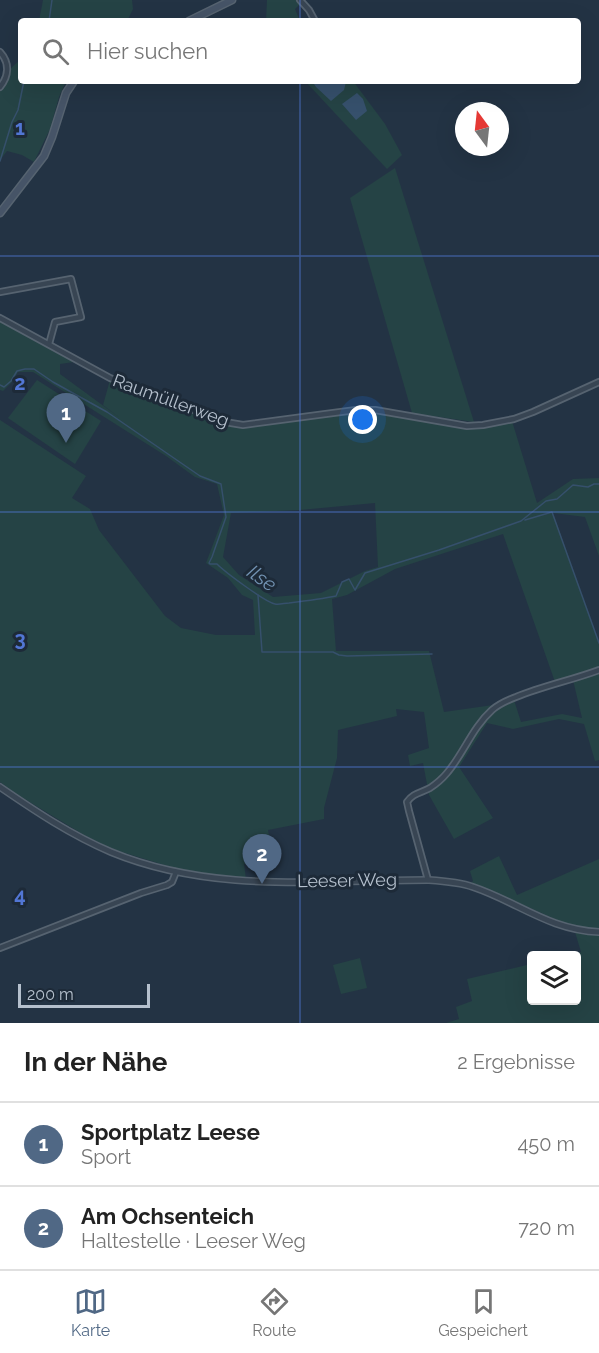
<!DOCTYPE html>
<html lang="de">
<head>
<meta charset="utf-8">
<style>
	:root { --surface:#fff; --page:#f2f2f2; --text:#222; --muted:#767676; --line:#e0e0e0; --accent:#506885 }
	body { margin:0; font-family:Raleway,sans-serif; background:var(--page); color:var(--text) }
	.controls { position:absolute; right:18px; bottom:18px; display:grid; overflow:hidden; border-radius:6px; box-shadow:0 6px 24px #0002 }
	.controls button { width:54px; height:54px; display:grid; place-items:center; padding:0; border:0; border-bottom:2px solid var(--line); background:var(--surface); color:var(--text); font:30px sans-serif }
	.compass { position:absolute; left:455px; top:102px; width:54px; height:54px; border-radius:50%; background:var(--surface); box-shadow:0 6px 24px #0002; rotate:345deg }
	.scale { position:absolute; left:18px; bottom:15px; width:132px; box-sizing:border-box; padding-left:6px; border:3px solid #b5c0cd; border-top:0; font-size:16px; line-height:21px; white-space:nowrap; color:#b5c0cd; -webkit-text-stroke:4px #1d2a38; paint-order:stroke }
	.you { position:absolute; left:363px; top:420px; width:21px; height:21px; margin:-15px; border:4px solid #fff; border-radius:50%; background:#1a73e8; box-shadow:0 0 0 9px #1a73e833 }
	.badge { display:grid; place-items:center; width:39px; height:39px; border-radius:50%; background:var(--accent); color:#fff; font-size:20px; font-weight:700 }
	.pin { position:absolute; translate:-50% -50px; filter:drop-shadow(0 2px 3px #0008) }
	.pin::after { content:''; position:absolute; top:32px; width:21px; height:18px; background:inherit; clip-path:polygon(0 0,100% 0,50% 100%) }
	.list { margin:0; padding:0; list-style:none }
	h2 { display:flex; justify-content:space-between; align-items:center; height:78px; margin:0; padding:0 24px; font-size:26px }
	h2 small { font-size:20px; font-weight:400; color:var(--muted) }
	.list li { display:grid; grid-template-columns:39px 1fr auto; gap:18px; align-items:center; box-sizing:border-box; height:84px; padding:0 24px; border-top:2px solid var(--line) }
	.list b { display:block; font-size:22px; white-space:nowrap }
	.list p { margin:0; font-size:20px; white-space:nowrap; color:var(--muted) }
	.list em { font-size:20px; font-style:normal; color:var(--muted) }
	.icon { flex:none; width:33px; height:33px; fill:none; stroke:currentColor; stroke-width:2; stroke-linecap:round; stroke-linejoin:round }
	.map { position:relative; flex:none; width:599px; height:1023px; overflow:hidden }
	.search { position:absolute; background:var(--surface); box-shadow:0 6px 24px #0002; left:18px; right:18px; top:18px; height:66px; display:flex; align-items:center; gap:15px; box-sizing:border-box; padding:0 21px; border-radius:6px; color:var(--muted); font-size:22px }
	.sheet { height:246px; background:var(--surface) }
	nav { display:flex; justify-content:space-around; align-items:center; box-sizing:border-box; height:84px; border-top:2px solid var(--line); background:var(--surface); font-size:16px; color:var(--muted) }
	nav a { display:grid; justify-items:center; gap:3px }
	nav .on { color:var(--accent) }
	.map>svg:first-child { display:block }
</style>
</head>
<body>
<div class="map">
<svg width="599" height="1023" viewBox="0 0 599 1023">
	<rect width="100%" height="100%" fill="#233344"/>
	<!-- green -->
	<g fill="#254345" fill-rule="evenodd">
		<path d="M 43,0 L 132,0 L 133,9 L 127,21 L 39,21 Z"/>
		<path d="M 267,0 L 298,0 L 301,3 L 295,9 L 300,21 L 266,21 Z"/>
		<path d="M 21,59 L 21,81 L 66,81 L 59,97 L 50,129 L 34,162 L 22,155 L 7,151 L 0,160 L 0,90 L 7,81 L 10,69 Z"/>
		<path d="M 305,81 L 353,81 L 385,124 L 402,155 L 387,169 Z"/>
		<path d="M 395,168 L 474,422 L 412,413 L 350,198 Z"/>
		<path d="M 0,321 L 58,353 L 57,354 L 60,353 L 74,362 L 60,364 L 60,374 L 120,418 L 103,405 L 110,380 L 211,420 L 225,424 L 243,427 L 356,412 L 370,412 L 483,427 L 497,425 L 512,421 L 537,503 L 573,479 L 599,478 L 599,556 L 585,517 L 553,513 L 599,643 L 599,668 L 555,682 L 503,534 L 395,569 L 347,595 L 332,599 L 336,651 L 429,651 L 444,712 L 493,705 L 514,700 L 521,722 L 562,714 L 582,718 L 573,680 L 599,671 L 599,760 L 595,761 L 584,724 L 559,719 L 513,729 L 487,723 L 459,767 L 493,818 L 454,839 L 429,795 L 423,763 L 410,766 L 408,755 L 429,748 L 424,712 L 396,709 L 397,716 L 338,730 L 337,758 L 324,808 L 324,819 L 268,830 L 274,860 L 244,864 L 246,879 L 229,877 L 174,868 L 112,849 L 84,835 L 18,795 L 0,782 L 0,420 L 86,476 L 72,498 L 90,509 L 99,530 L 165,616 L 181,628 L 216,635 L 255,635 L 253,600 L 242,595 L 228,578 L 206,563 L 224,515 L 217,484 L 195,477 L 166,456 L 33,372 L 18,372 L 12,382 L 3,391 L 0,390 ZM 375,503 L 378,567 L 365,571 L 321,593 L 273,597 L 239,575 L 223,557 L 231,513 L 300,510 Z"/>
		<path d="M 37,380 L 101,421 L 75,464 L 8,418 Z"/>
		<path d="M 499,856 L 517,895 L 599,859 L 599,929 L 568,925 L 519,903 L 470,884 L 473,881 L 470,871 Z"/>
		<path d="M 575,932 L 599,935 L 599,1023 L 446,1023 L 459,1019 L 456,1007 L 472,1001 L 467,979 L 531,964 L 532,1000 L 576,1000 L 576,956 L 568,955 L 581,952 Z"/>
		<path d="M 360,958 L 367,988 L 341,994 L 333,965 Z"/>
	</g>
	<!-- water -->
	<g fill="#36506c">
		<path d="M 312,81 L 345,81 L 346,82 L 344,90 L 331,101 L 316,87 Z"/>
		<path d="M 357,93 L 363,99 L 367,111 L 356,120 L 342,104 Z"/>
	</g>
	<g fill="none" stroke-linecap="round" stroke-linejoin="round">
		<!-- stream -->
		<g stroke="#36506c" stroke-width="1.5">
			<path d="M 49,21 L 52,0"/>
			<path d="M 0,161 L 12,122 L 18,110 L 24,81"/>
			<path d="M 0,385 L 4,387 L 11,381 L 17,371 L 25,369 L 34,369 L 53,382 L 107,412 L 200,476 L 221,484 L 226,517 L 212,557 L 209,563 L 210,564 L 217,564 C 225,572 265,602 275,604 C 279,605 285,603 289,603 C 305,601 321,599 336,596 L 342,582 L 349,579 L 355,590 L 365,573 L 439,550 L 521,521 L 546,501 L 557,499 L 573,485 L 588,487 L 594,484 L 599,484"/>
			<path d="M 525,520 L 552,512 L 599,643"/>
			<path d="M 258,595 L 262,652 L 333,652 L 339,655 L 347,656 L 432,654"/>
		</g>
		<!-- minor casing -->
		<g stroke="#566370" stroke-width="8">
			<g id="minor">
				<path d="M 300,0 L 309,10 L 315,21"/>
				<path d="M 0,52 C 10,63 9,76 0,87"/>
				<path d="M 0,292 L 71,279 L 81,317 L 55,322 L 49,344"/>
				<path d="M 0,318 L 110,378 L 225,422 L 243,425 L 333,413 L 356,410 L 375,410 L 467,426 L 483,425 L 514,419 L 533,412 L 599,382"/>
				<path d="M 428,880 L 409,811 L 407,802 C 413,793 421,793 430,788 C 436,784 442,779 447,773 C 464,753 472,728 492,710 C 499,704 508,700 516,697 C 543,686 572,680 599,670"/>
				<path d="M 0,948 L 141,893 L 167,885 L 172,882 L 176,872"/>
			</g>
		</g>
		<!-- tertiary casing -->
		<g stroke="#566370" stroke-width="8">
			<path id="tertiary" d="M 0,787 C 35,811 71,835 111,852 C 213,894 320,880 428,880 C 443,881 459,882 473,887 C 518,902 549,930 599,932"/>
		</g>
		<!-- secondary casing -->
		<g stroke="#566370" stroke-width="9">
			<g id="secondary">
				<path d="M 189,21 L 232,0"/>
				<path d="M 0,213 L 44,156 L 52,137 L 66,93 L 74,81"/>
			</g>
		</g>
		<!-- minor -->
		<use href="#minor" stroke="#384553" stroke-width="4.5"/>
		<!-- tertiary -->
		<use href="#tertiary" stroke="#384553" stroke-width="5"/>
		<!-- secondary -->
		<use href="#secondary" stroke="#465467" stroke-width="6"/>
	</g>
	<!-- grid -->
	<path fill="none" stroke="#5276d4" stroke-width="1.5" stroke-opacity="0.55" d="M 300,0 L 300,21M 300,81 L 300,1023M 0,256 L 599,256M 0,512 L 599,512M 0,767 L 599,767"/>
	<g text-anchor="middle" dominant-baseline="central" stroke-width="6" stroke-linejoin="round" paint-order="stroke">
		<!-- street labels -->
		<g font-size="18" fill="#b5c0cd" stroke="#1d2a38">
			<text transform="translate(171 400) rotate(20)">Raumüllerweg</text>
			<text transform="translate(347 880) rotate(-1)">Leeser Weg</text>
		</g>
		<!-- water labels -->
		<g font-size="20" font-style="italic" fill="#7293b3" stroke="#1d2a38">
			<text transform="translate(262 578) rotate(35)">Ilse</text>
		</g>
	</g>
	<g font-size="20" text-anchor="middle" font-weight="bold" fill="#5276d4" stroke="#1d2a38" stroke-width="6" stroke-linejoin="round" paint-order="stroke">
		<text x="20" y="135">1</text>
		<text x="20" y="390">2</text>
		<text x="20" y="646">3</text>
		<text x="20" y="902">4</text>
	</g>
</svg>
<div class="controls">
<button><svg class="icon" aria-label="layers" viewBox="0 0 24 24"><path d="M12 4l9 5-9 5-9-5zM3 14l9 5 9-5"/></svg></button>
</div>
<svg class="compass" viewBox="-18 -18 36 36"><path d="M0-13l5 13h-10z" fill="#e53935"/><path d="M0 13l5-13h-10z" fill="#767676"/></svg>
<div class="scale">200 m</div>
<div class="you"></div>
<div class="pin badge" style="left:66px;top:443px">1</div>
<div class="pin badge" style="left:262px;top:884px">2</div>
<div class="search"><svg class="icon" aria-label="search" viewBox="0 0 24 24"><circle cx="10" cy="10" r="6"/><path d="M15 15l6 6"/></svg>Hier suchen</div>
</div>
<section class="sheet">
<h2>In der Nähe<small>2 Ergebnisse</small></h2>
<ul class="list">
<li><span class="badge">1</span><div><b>Sportplatz Leese</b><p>Sport</p></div><em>450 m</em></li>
<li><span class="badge">2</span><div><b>Am Ochsenteich</b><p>Haltestelle · Leeser Weg</p></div><em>720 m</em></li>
</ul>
</section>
<nav>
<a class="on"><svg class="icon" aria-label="map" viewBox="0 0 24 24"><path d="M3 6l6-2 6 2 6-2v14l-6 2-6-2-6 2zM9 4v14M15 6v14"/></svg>Karte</a>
<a><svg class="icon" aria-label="directions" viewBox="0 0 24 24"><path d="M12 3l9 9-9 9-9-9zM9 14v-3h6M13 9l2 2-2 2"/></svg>Route</a>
<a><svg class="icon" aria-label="saved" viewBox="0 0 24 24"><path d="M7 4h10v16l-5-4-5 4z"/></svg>Gespeichert</a>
</nav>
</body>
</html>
